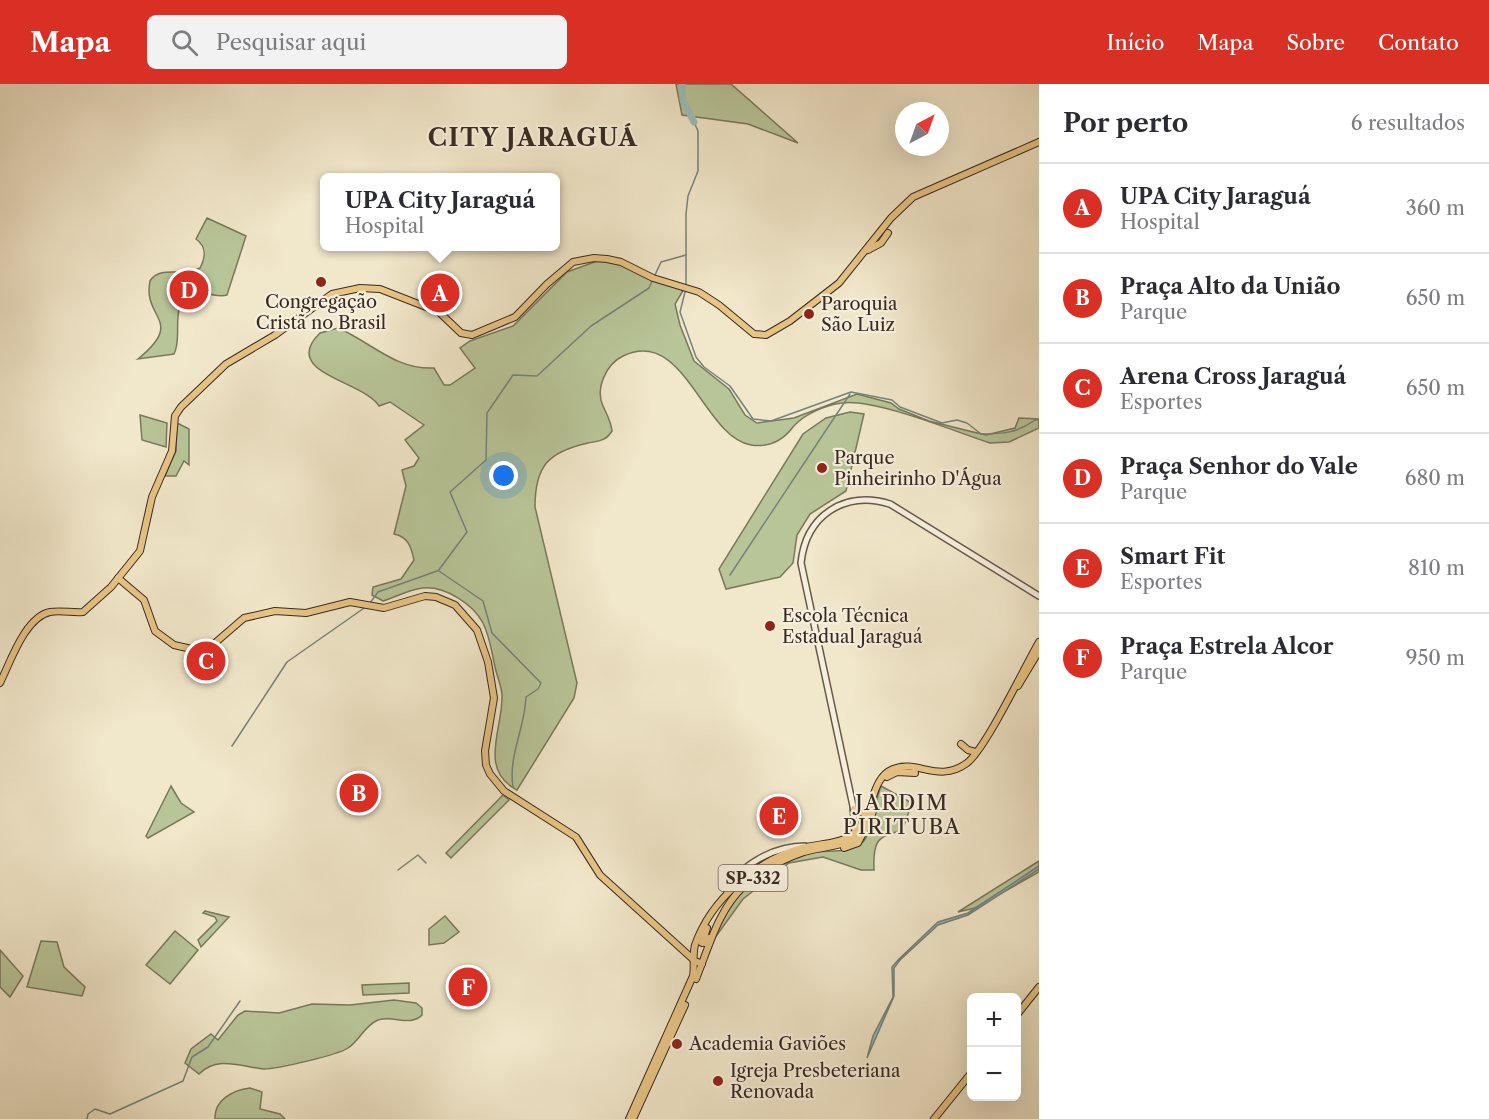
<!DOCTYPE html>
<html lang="pt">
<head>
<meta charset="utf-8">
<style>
	:root { --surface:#fff; --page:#f2f2f3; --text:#2b2b33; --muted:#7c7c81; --line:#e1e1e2; --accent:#d93025 }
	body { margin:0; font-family:"Libre Caslon Text",serif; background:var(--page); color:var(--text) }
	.controls { position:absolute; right:18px; bottom:18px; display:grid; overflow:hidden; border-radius:9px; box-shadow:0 6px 24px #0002 }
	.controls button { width:54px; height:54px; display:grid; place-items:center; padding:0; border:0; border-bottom:2px solid var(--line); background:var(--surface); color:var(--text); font:30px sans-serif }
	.compass { position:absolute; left:895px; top:18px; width:54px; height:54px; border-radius:50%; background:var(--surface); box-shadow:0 6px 24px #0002; rotate:41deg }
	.you { position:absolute; left:504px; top:392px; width:21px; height:21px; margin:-15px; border:4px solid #fff; border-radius:50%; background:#1a73e8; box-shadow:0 0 0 9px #1a73e833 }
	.badge { display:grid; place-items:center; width:39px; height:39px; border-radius:50%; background:var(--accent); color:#fff; font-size:20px; font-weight:700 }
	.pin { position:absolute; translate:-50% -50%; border:3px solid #fff; box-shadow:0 2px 6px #0006 }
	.popup { position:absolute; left:320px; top:89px; width:240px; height:78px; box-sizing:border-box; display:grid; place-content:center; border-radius:9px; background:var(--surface); filter:drop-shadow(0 2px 4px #0005); font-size:20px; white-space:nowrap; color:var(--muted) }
	.popup b { font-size:22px; color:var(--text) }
	.popup::after { content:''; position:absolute; left:50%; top:100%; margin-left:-12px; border:12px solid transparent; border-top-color:var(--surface) }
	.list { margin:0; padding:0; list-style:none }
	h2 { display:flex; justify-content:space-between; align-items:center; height:78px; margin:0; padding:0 24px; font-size:26px }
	h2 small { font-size:20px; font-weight:400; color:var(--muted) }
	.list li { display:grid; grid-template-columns:39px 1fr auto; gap:18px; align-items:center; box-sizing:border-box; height:90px; padding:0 24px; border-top:2px solid var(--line) }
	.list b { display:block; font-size:22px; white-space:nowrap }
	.list p { margin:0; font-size:20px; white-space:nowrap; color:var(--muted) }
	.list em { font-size:20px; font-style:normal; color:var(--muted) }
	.icon { flex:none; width:33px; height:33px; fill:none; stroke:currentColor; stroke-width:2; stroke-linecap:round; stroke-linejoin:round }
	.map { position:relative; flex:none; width:1039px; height:1035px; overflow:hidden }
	header { display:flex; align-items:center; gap:36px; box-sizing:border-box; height:84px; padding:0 30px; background:var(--accent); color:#fff }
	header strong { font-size:28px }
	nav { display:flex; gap:33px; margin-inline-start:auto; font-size:21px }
	.search { width:420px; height:54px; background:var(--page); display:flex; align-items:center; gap:15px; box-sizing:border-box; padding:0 21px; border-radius:9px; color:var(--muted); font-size:22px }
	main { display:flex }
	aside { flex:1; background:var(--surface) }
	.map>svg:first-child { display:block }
</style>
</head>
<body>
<header>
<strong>Mapa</strong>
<div class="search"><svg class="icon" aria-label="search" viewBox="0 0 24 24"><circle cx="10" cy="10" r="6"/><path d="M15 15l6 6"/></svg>Pesquisar aqui</div>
<nav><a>Início</a><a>Mapa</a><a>Sobre</a><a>Contato</a></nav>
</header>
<main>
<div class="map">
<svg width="1039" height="1035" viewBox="0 0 1039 1035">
	<rect width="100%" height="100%" fill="#f1e7ca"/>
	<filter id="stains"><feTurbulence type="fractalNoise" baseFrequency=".00333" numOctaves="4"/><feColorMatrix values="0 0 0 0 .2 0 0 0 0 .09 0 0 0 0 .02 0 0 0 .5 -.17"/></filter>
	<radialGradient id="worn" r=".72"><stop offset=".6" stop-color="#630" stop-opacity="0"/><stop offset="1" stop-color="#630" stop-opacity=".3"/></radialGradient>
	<!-- green -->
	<g fill="#b8c598" stroke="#78785c" stroke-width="1.5">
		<path d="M 676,0 L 731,0 L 798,59 L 748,40 L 682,31 Z"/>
		<path d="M 207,134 L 246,152 L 227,211 C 217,214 206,207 194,211 C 167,220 184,251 174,270 L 138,275 C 186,236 142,235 150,197 C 161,180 184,194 200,184 C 206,173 206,162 196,155 Z"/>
		<path d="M 600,176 L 618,178 L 684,205 L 675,220 L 680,241 L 694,277 L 729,305 L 745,331 L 757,339 L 794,334 L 857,310 L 891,319 L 899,325 L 929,337 L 969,347 L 986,351 L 1015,344 L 1019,334 L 1039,335 L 1039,344 L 1009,358 L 990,359 C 956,348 874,314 842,319 C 826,321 804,330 793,343 C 784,355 771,364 751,361 C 703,353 684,242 623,272 C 606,280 595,305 603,322 C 607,331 611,337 612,347 C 606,357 599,357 588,359 C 548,368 535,382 535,423 L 577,599 L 574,614 L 517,706 C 477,685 504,643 502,610 C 501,601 497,592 495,583 C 492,569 490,553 483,539 C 473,520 445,502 423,504 C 410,505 396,513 383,517 L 372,511 L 373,503 L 401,495 L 414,476 C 411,462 408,453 394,450 L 406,402 L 402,386 L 414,382 L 419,374 L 405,356 L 424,341 L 390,318 L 379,322 C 364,297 279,289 320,249 L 338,244 C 371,258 395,286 434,284 L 444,301 L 450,301 L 475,284 L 460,264 L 470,257 L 513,242 L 567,188 Z"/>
		<path d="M 850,328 L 864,330 L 846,407 L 810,430 L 797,451 L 793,479 L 780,493 L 726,505 L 719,485 L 803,350 L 826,334 Z"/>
		<path d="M 140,331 L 167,339 L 166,363 L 142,356 Z"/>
		<path d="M 177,339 L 189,345 L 189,381 L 184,377 L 176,392 L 165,392 L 176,367 Z"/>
		<path d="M 171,702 L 181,719 L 194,728 L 148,754 L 146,752 Z"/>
		<path d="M 881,702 L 912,719 L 902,747 C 875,751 873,761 874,786 L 861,786 L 823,773 L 789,779 L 743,815 L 709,862 C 730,818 740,802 784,780 C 792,775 800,771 809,769 C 826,765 849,771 863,758 C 872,748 875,716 881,702 Z"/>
		<path d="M 503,711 L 509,716 L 451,774 L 446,769 Z"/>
		<path d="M 1039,777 L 1039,788 L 975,824 L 958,828 Z"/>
		<path d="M 205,827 L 229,833 L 201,863 L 198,856 L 217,837 L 215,833 L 203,829 Z"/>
		<path d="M 445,832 L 459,848 L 444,859 L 429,861 L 429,845 Z"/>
		<path d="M 175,847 L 198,866 L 170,900 L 146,881 Z"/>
		<path d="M 41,857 L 57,858 L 64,883 L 85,903 L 82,912 L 27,903 Z"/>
		<path d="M 0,866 L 23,892 L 10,913 L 0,903 Z"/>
		<path d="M 476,889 L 485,901 L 458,921 L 453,897 Z"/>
		<path d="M 409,899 L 409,909 L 363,911 L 362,901 Z"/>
		<path d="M 394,916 L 416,919 L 422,924 L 422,931 C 411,943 393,931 378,936 C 364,942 360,956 348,964 C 338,971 277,985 264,985 C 241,983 218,971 199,990 L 185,979 L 191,965 L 211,950 L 218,956 L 238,931 L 245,927 L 279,929 L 312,920 L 350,921 Z"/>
		<path d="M 250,1004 L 262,1008 L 260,1025 L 280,1030 L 285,1035 L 215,1035 C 214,1016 233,1006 250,1004 Z"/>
	</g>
	<!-- water -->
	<path fill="#9bbfba" stroke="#73837d" stroke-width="1.5" d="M 1039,782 L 1039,785 L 968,831 L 938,841 L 900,876 L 894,884 L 894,912 L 867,974 L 873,952 L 893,913 L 892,883 L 899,875 L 938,838 L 968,829 Z"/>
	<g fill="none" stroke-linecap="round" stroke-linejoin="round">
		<!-- stream -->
		<g stroke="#73837d" stroke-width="1.5">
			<path d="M 655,191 L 661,178 L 686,171"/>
			<path d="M 686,203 L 686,130 L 688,112 L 698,87 L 698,47 L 694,38"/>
			<path d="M 685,208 L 680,228 L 696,273 L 704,283 L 730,302 L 753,335 L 771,337 L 851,308 L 892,316 L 900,323 L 942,339 L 957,336 L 967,339 L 981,350 C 1003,350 1017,349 1035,336 L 1039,336"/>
			<path d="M 438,487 L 467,448 L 450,408 L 486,376 L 487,329 L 513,291 L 537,292 L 591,242 L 649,204 L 652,197"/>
			<path d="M 439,487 L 483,517 L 492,549 L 541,599 L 538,605 L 526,613 C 525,644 508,672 513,703"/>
			<path d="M 730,491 L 850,310"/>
			<path d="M 370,519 L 378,508 L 437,487"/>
			<path d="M 232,662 L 287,578 L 367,522"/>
			<path d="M 398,786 L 418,771 L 426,779"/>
			<path d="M 87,1035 L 88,1030 L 95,1025 L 110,1030 L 183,997 L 192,973 L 208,963 L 240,917"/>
		</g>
		<!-- river -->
		<path stroke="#9bbfba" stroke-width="7" d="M 682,0 L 683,16 L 694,38"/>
		<!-- minor casing -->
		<g stroke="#66594b" stroke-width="8">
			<g id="minor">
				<path d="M 855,748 L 853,722 L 801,479 C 806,431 845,406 890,420 L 1039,512"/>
				<path d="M 727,809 C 738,780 776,762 805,762"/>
			</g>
		</g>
		<!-- major casing -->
		<g stroke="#382a21" stroke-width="8">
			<g id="major">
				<path d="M 868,166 L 881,159 L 888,149"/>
				<path d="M 118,494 L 144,516 L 155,547 L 174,561 L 196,566 L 208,565 L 244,534 L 275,527 L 306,529 L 350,518 L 384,524 L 425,512 L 436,513 L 455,521 L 477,546 L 488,578 L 494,614 L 485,667 L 486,681 L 490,690 L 504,707 L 576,753 L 600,791 L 695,877 L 702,880"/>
				<path d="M 0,599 C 10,579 25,533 50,528 C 61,526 72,529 83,528 L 111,503 L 140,467 L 152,413 L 172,367 L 175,332 L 181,323 L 226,280 L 275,251 L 332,210 L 360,204 L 380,205 L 439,228 L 461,249 L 472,251 L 515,233 L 547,200 L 573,178 L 594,174 L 607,175 L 621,178 L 653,194 L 699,208 L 719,221 L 754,250 L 766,251 L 790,237 L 839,199 L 891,134 L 913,113 L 1039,58"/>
				<path d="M 1018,602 L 1039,567"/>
				<path d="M 961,660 L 968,666 L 976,668"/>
				<path d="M 887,693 L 897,688 L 915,689"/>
				<path d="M 854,725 L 868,731"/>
				<path d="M 844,764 L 858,759 L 864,747"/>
				<path d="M 707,844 L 702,859 L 706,859 L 709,854"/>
				<path d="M 696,895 C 709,863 718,826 744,802 C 760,787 784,775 804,768 C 835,759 863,766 873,727"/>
				<path d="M 1016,932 L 1039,903"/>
				<path d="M 629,1035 L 693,892 C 695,882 692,872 695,861 C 711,815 756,777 802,764 C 820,759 839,761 854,749 C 875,731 869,695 893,685 C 918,675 938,700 967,679 C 986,664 1024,584 1039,558"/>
				<path d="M 633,1035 L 685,921"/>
				<path d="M 934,1035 L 972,988"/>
			</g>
		</g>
		<!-- minor -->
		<use href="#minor" stroke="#f6efdd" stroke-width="5"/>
		<!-- major -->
		<use href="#major" stroke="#e8c485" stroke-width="6"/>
	</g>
	<!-- markers -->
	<g fill="#8f2418" stroke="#f6efdd" stroke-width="2">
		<circle cx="321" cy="198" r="6"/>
		<circle cx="809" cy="230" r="6"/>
		<circle cx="822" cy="384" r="6"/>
		<circle cx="770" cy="542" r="6"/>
		<circle cx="677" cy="960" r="6"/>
		<circle cx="718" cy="997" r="6"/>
	</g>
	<g text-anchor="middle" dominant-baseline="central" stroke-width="4.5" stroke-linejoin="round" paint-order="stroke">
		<!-- shield labels -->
		<rect fill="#f6efdd" stroke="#716559" stroke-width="1.5" x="718.5" y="781" width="69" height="26" rx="4.5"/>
		<g font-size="16" font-weight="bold" fill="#382a21">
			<text x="753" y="794">SP-332</text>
		</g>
		<!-- poi labels -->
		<g font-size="18" fill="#382a21" stroke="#f6efdd" text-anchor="start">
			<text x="321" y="218" text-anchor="middle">Congregação<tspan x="321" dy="21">Cristã no Brasil</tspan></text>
			<text x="821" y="220">Paroquia<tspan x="821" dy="21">São Luiz</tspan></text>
			<text x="834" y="374">Parque<tspan x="834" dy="21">Pinheirinho D'Água</tspan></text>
			<text x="782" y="532">Escola Técnica<tspan x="782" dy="21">Estadual Jaraguá</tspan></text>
			<text x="689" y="960">Academia Gaviões</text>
			<text x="730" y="987">Igreja Presbeteriana<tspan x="730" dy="21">Renovada</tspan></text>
		</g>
		<!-- quarter labels -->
		<g font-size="21" letter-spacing="1.5" fill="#382a21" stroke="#f6efdd">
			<text x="902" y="718">JARDIM<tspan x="902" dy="24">PIRITUBA</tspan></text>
		</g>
		<!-- district labels -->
		<g font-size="24" font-weight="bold" letter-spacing="1.5" fill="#382a21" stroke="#f6efdd">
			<text x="533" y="53">CITY JARAGUÁ</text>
		</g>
	</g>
	<rect width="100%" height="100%" filter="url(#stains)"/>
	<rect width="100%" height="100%" fill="url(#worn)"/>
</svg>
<div class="controls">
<button>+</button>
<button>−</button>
</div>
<svg class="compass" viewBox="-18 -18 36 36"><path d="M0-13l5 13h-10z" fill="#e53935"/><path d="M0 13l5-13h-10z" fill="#7c7c81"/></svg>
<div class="you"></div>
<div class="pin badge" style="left:440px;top:209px">A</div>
<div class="popup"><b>UPA City Jaraguá</b>Hospital</div>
<div class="pin badge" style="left:359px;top:709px">B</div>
<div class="pin badge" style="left:206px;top:577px">C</div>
<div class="pin badge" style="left:189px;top:206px">D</div>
<div class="pin badge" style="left:779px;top:732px">E</div>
<div class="pin badge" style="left:468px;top:903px">F</div>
</div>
<aside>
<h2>Por perto<small>6 resultados</small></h2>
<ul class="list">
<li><span class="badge">A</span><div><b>UPA City Jaraguá</b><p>Hospital</p></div><em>360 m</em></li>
<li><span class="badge">B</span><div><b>Praça Alto da União</b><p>Parque</p></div><em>650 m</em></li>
<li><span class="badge">C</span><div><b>Arena Cross Jaraguá</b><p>Esportes</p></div><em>650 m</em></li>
<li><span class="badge">D</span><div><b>Praça Senhor do Vale</b><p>Parque</p></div><em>680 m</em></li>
<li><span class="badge">E</span><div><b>Smart Fit</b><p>Esportes</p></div><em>810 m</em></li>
<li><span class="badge">F</span><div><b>Praça Estrela Alcor</b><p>Parque</p></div><em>950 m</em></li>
</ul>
</aside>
</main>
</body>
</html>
